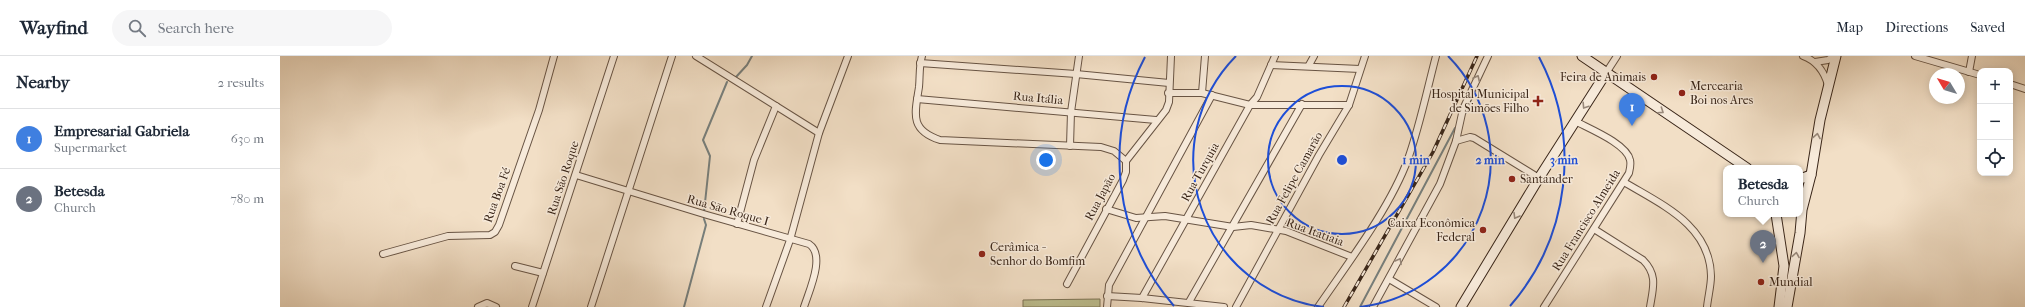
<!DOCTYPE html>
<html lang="en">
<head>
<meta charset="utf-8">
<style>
	:root { --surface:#fff; --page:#f6f6f7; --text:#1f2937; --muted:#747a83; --line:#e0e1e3; --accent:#7c3aed }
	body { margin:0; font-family:"IM FELL French Canon",serif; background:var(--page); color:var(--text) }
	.controls { position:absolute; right:12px; top:12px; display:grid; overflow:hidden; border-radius:8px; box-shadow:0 2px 10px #0003 }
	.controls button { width:36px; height:36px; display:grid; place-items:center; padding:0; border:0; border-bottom:1px solid var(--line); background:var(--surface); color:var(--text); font:20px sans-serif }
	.compass { position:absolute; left:1649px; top:12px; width:36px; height:36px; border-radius:50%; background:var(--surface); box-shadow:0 2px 10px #0003; rotate:308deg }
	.you { position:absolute; left:766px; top:104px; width:14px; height:14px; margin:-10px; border:3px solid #fff; border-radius:50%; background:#1a73e8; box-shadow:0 0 0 6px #1a73e833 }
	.badge { display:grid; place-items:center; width:26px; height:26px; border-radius:50%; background:var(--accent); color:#fff; font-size:13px; font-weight:700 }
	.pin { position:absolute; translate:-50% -33px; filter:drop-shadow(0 1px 2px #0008) }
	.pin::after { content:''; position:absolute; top:21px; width:14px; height:12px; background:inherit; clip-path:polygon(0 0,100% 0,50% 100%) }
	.popup { position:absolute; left:1443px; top:109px; width:80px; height:52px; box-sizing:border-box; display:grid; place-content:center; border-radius:8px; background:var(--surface); filter:drop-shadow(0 1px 3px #0005); font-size:13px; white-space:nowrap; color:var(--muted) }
	.popup b { font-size:15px; color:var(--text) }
	.popup::after { content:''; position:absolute; left:50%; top:100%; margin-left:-8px; border:8px solid transparent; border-top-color:var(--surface) }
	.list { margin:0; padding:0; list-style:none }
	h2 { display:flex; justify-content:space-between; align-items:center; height:52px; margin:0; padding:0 16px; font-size:17px }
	h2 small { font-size:13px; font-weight:400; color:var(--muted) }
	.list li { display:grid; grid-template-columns:26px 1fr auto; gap:12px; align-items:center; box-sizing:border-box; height:60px; padding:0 16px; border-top:1px solid var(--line) }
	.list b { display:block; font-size:15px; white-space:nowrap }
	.list p { margin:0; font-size:13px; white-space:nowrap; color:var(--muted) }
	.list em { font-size:13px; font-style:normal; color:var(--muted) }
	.icon { flex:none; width:22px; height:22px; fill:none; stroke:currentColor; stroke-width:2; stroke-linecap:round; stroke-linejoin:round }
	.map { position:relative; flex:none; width:1745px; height:251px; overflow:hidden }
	header { display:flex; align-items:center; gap:24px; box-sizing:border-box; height:56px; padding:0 20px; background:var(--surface); border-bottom:1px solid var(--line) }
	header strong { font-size:19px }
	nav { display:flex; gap:22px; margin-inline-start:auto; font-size:14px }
	.search { width:280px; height:36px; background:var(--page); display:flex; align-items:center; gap:10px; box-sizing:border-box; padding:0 14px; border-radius:22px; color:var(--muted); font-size:15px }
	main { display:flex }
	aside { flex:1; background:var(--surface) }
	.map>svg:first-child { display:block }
</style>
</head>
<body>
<header>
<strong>Wayfind</strong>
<div class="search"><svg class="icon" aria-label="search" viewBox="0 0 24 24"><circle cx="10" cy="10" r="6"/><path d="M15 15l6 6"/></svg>Search here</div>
<nav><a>Map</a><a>Directions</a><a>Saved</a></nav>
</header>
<main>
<aside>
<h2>Nearby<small>2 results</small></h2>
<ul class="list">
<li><span class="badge" style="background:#3f7fe0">1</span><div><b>Empresarial Gabriela</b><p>Supermarket</p></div><em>630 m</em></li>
<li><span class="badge" style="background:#6b7280">2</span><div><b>Betesda</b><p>Church</p></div><em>780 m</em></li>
</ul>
</aside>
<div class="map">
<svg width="1745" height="251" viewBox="0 0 1745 251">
	<rect width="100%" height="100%" fill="#f2dfc6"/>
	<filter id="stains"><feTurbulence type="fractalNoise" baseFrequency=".005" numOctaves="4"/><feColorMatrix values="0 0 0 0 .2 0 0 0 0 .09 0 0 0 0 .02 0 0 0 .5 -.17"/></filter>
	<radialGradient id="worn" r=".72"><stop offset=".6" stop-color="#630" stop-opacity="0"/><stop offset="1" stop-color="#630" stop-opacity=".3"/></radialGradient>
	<!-- green -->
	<path fill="#bec192" stroke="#7c7456" d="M 820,243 L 820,251 L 743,251 L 743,244 Z"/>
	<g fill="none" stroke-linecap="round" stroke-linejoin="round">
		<!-- stream -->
		<g stroke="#777f7c" stroke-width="2">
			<path d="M 456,21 L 467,9 L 472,0"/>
			<path d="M 1186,57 L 1194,36"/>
			<path d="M 424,156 L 430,100 L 423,84 L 447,26"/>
			<path d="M 404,251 L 426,169 L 424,163"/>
			<path d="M 1080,251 L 1175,72"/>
		</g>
		<!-- street casing -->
		<g stroke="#685444" stroke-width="8">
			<g id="street">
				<path d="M 416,0 L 539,77"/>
				<path d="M 642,0 C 639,10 640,21 639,31 C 635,57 629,74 660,84 L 821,91 L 834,95 L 846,105"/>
				<path d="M 1523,0 C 1537,5 1544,15 1548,29"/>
				<path d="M 1635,0 L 1700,19"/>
				<path d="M 1535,6 L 1548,4 L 1554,0"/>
				<path d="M 640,7 L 796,18 L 889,27"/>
				<path d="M 991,9 L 1080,13"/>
				<path d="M 1029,9 L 1034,0"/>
				<path d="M 1689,16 L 1692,0"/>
				<path d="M 1326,17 L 1337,0"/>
				<path d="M 1730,28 L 1745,33"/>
				<path d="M 888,37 L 922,37 L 970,49 L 1069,49"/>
				<path d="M 922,37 L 925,0"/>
				<path d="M 637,43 L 876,64"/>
				<path d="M 1176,85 L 1190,81 L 1194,82 L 1259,122"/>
				<path d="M 790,90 L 791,56 L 799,0"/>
				<path d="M 296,119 L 427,159 L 529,188 C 546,199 529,235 524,251"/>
				<path d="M 1344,126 C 1382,149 1430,169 1431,220 C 1431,230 1428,241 1427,251"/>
				<path d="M 826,153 L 856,162 L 885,160 L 953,171 L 971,169 L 1006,175 L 1072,201"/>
				<path d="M 457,168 L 474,104 L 496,50"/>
				<path d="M 1314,173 L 1363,204 C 1378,219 1373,232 1370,251"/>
				<path d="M 103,198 L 168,180 L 210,179 L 215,176 L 219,169 L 259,54 L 274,0"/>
				<path d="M 235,210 L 263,217"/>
				<path d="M 1109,223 L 1156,251"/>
				<path d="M 787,228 L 843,124 L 846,116 L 846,105 L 886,54 L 889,46 L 891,0"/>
				<path d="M 827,240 L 862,242 L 944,251"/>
				<path d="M 862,242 L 970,49 L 977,41 L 995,0"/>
				<path d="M 909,246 L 1022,48"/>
				<path d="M 198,251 L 207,247 L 216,251"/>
				<path d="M 252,251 L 334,0"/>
				<path d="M 311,251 L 392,0"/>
				<path d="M 486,251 L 510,184 L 539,77 L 568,0"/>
				<path d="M 827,251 L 829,229 L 932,39"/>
				<path d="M 956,251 L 1039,99 L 1069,49 L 1085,0"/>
				<path d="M 1038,251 C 1068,207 1110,152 1128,103 C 1140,69 1147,34 1156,0"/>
				<path d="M 1093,251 L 1160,128 L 1176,85 L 1183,53 L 1208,0"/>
				<path d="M 1264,251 L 1349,117 C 1350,113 1351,108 1350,104 C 1347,88 1310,73 1295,65"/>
			</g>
		</g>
		<!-- secondary casing -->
		<g stroke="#3a2619" stroke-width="11">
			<g id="secondary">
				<path d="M 1302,0 L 1467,112"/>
				<path d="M 1520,123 L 1531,119"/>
				<path d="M 1496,158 L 1504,210 L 1499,251"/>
				<path d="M 1181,251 L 1259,122 L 1326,17"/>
				<path d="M 1507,251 L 1520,177 L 1522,154 L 1531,119 L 1540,64 L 1556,0"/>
			</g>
		</g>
		<!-- street -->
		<use href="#street" stroke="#f7eada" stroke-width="6"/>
		<!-- secondary -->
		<use href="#secondary" stroke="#f7eada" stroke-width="9"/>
		<!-- rail casing -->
		<g stroke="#3a2619" stroke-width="3.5">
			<path id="rail" d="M 1064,251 L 1153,96 L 1197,0"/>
		</g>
		<!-- rail -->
		<use href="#rail" stroke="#f7eada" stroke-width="2" stroke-dasharray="6" stroke-linecap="butt"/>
	</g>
	<!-- one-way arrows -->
	<defs><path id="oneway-chevron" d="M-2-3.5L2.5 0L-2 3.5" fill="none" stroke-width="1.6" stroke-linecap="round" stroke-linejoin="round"/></defs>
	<g stroke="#98887a">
		<use href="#oneway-chevron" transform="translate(1197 22) rotate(-65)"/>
		<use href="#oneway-chevron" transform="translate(1305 50) rotate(123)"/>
		<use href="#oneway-chevron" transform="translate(1381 55) rotate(34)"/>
		<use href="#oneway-chevron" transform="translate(1537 80) rotate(-80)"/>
		<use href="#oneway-chevron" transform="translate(1236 160) rotate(121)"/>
		<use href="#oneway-chevron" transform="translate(1516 199) rotate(-81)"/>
		<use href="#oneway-chevron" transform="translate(1119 205) rotate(-61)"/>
	</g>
	<!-- distance rings -->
	<g fill="none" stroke="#1d4ed8" stroke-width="2">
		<circle cx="1062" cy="104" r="74"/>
		<path d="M1044 251A148 148 0 0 1 956 0M1168 0A148 148 0 0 1 1080 251"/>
		<path d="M894 250A222 222 0 0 1 865 1M1259 1A222 222 0 0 1 1230 250"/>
	</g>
	<!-- markers -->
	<g fill="#8f2418" stroke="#f7eada" stroke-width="1.5">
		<circle cx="1374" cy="21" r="4"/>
		<circle cx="1402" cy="37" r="4"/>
		<path d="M1256 39h4v4h4v4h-4v4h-4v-4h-4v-4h4z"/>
		<circle cx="1232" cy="123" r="4"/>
		<circle cx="1203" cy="174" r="4"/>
		<circle cx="702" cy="198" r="4"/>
		<circle cx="1481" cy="226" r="4"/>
	</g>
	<g text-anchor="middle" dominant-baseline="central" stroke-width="3" stroke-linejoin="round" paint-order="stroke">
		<!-- poi labels -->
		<g font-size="12" fill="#3a2619" stroke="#f7eada" text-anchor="start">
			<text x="1366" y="21" text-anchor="end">Feira de Animais</text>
			<text x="1410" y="30">Mercearia<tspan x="1410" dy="14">Boi nos Ares</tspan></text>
			<text x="1249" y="38" text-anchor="end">Hospital Municipal<tspan x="1249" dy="14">de Simões Filho</tspan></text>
			<text x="1240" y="123">Santander</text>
			<text x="1195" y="167" text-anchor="end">Caixa Econômica<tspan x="1195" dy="14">Federal</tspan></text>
			<text x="710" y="191">Cerâmica -<tspan x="710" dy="14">Senhor do Bomfim</tspan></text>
			<text x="1489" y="226">Mundial</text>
		</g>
		<!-- street labels -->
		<g font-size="12" fill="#3a2619" stroke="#f7eada">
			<text transform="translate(758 42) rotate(5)">Rua Itália</text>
			<text transform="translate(920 116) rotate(-61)">Rua Turquia</text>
			<text transform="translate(283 122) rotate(-72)">Rua São Roque</text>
			<text transform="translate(1014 122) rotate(-61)">Rua Felipe Camarão</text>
			<text transform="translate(217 139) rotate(-70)">Rua Boa Fé</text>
			<text transform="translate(820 141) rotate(-62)">Rua Japão</text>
			<text transform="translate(448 154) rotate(16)">Rua São Roque I</text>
			<text transform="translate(1306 164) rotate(-58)">Rua Francisco Almeida</text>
			<text transform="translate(1035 176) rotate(20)">Rua Itatiaia</text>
		</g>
	</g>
	<circle cx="1062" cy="104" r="6" fill="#1d4ed8" stroke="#f7eada" stroke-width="2"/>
	<g font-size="12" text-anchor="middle" font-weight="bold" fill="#1d4ed8" stroke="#f7eada" stroke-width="3" stroke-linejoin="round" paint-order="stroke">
		<text x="1136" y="108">1 min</text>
		<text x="1210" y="108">2 min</text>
		<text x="1284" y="108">3 min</text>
	</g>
	<rect width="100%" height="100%" filter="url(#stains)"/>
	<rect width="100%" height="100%" fill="url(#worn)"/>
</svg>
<div class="controls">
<button>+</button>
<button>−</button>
<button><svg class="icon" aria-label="locate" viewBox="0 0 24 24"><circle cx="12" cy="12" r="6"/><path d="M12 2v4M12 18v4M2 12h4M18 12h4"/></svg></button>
</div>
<svg class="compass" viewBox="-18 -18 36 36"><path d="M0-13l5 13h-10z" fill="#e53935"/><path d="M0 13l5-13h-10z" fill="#747a83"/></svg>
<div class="you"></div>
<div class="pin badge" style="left:1352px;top:70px;background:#3f7fe0">1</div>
<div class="pin badge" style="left:1483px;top:207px;background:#6b7280">2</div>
<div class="popup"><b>Betesda</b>Church</div>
</div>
</main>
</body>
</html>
